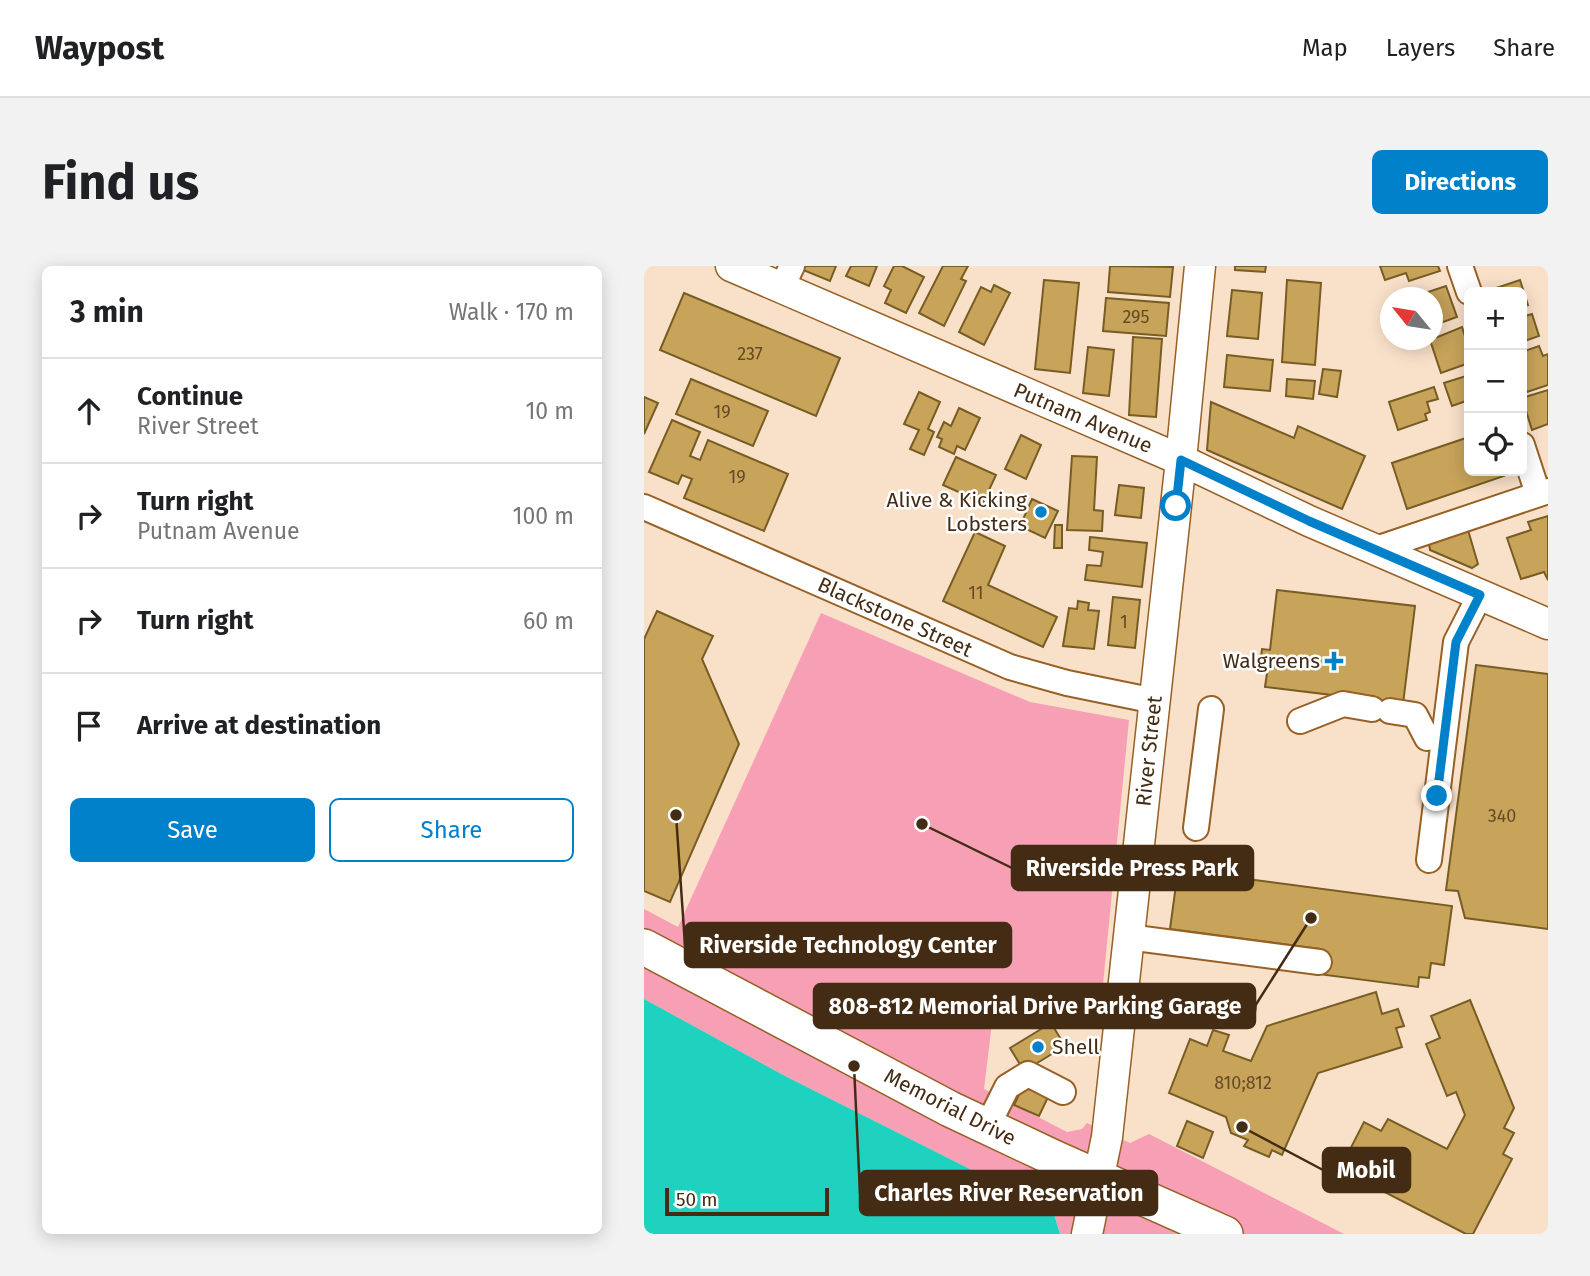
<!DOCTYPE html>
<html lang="en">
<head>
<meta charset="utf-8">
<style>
	:root { --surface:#fff; --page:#f2f2f2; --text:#202124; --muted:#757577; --line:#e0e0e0; --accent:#0081c9 }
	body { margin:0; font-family:"Fira Sans",sans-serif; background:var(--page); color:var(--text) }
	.controls { position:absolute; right:21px; top:21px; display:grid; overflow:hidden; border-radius:10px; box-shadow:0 4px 18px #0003 }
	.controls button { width:63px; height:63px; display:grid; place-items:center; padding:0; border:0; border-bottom:2px solid var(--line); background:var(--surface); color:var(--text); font:35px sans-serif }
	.compass { position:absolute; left:736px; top:21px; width:63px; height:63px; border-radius:50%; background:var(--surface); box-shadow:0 4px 18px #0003; rotate:300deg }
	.scale { position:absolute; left:21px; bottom:18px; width:164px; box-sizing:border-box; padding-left:7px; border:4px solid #442c14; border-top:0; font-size:19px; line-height:24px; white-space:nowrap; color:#442c14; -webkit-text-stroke:5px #fff; paint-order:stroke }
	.stop { position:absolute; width:21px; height:21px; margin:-16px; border:5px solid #0081c9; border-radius:50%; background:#fff }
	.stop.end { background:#0081c9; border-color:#fff; box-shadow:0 2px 7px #0008 }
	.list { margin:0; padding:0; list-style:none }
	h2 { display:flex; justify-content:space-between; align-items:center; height:91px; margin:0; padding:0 28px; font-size:30px }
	h2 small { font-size:23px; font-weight:400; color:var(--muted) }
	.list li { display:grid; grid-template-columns:46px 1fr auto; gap:21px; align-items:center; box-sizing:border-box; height:105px; padding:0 28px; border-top:2px solid var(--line) }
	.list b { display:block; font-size:26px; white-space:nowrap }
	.list p { margin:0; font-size:23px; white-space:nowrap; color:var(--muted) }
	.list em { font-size:23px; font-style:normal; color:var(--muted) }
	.actions { display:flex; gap:14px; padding:21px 28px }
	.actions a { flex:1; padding:16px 0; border:2px solid var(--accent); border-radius:10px; text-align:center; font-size:24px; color:var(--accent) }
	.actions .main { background:var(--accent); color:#fff }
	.icon { flex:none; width:38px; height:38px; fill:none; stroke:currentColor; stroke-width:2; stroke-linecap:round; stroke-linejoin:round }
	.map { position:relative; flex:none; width:904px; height:968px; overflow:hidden; border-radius:10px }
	header { display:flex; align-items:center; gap:42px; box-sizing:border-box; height:98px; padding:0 35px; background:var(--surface); border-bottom:2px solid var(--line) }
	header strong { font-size:33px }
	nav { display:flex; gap:38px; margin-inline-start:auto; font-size:24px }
	.intro { display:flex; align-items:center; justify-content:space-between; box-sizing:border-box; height:168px; padding:0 42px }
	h1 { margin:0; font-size:49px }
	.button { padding:18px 32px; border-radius:10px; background:var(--accent); color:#fff; font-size:24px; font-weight:700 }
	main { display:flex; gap:42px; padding:0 42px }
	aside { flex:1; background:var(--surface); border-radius:10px; box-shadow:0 4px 18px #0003 }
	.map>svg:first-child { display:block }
</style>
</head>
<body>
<header>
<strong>Waypost</strong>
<nav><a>Map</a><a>Layers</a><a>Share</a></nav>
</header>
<div class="intro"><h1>Find us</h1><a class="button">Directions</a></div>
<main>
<aside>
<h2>3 min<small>Walk · 170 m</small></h2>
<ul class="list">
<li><svg class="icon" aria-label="ahead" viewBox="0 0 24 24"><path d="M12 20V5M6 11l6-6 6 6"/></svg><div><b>Continue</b><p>River Street</p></div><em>10 m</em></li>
<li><svg class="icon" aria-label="right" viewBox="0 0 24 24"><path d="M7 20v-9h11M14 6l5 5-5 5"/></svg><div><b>Turn right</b><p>Putnam Avenue</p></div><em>100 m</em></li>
<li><svg class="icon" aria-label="right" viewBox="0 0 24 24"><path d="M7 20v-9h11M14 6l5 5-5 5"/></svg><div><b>Turn right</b></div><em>60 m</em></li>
<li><svg class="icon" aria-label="arrive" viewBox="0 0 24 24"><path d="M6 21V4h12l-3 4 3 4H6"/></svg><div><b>Arrive at destination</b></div></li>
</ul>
<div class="actions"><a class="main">Save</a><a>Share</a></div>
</aside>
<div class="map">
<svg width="904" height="968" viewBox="0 0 904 968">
	<rect width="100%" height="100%" fill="#f9e0c9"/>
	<!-- green -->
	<path fill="#f79fb5" d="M 177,347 L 386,436 L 485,454 L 455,759 L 349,748 L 340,823 L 423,866 L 438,863 L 443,857 L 486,877 L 505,868 L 700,968 L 416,968 L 409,945 L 141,810 L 0,733 L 0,643 L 34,661 Z"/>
	<!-- water -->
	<path fill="#1fd1bf" d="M 0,733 L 141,810 L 409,945 L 416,968 L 0,968 Z"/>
	<!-- building -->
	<g fill="#c8a45a" stroke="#775d23" stroke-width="2">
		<path d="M 160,0 L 192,0 L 186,15 L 159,4 Z"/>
		<path d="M 207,0 L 233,0 L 225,20 L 202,10 Z"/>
		<path d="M 250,0 L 258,0 L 280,11 L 262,47 L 241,37 L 247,24 L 240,20 Z"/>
		<path d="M 299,0 L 324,0 L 317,13 L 322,15 L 300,60 L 275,47 Z"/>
		<path d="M 466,0 L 529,1 L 526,31 L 464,26 Z"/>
		<path d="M 591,0 L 622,0 L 621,6 L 591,4 Z"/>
		<path d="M 736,0 L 794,0 L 796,5 L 765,15 L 762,7 L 741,14 Z"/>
		<path d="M 400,14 L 435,17 L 426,107 L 391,103 Z"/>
		<path d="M 643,14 L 677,17 L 671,99 L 638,96 Z"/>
		<path d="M 876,14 L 884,39 L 878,41 L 878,26 L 847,26 L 846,24 Z"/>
		<path d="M 350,19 L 366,27 L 340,79 L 315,66 L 337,21 L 347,26 Z"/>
		<path d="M 802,20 L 813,51 L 788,60 L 788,32 L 766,32 Z"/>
		<path d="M 588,24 L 618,27 L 614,73 L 583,70 Z"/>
		<path d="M 40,27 L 196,92 L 172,150 L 16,84 Z"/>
		<path d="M 462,32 L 525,37 L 522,70 L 459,65 Z"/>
		<path d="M 888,48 L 895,70 L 878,76 L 878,51 Z"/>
		<path d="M 818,61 L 825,83 L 825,97 L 797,107 L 786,74 Z"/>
		<path d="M 489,71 L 518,73 L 512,151 L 485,149 Z"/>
		<path d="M 895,80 L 899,90 L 904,88 L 904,119 L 883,126 L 878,111 L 878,86 Z"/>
		<path d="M 444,81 L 470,84 L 465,130 L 439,127 Z"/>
		<path d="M 583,89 L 629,94 L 626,125 L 580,121 Z"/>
		<path d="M 679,103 L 697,105 L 693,131 L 675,128 Z"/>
		<path d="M 825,109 L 825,134 L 808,140 L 800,117 Z"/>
		<path d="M 47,113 L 124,145 L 109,180 L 32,148 Z"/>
		<path d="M 643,113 L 671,115 L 669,133 L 642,130 Z"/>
		<path d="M 790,121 L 794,133 L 783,136 L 786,146 L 781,148 L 783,154 L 754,164 L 745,136 Z"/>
		<path d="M 904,124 L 904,158 L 888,164 L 878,132 Z"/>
		<path d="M 275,126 L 296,136 L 284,163 L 290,166 L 280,189 L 266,183 L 275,164 L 260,158 Z"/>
		<path d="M 0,131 L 14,137 L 0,168 Z"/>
		<path d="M 567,136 L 650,172 L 654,160 L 721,190 L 698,243 L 563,184 Z"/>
		<path d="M 315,142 L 336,152 L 321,184 L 313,180 L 310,188 L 295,181 L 298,173 L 293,171 L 300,156 L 307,160 Z"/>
		<path d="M 28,154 L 56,166 L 46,190 L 56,194 L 64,174 L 144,208 L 120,265 L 40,232 L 48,213 L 38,209 L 34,218 L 5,206 Z"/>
		<path d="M 377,169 L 397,179 L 382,213 L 361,203 Z"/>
		<path d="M 825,171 L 825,205 L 858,205 L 860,210 L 763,243 L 748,197 Z"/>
		<path d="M 428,190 L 453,191 L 450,244 L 459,245 L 458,265 L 423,264 Z"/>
		<path d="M 312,191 L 352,209 L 339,237 L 299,219 Z"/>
		<path d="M 475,219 L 500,222 L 497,252 L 471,249 Z"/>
		<path d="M 388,233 L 414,245 L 401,272 L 376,260 Z"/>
		<path d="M 904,250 L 904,314 L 900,306 L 877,313 L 863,272 L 887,264 L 884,256 Z"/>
		<path d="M 411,259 L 418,259 L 418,282 L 410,282 Z"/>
		<path d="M 824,264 L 834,298 L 828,302 L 786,284 L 785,277 Z"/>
		<path d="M 331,266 L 361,280 L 344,319 L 413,351 L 399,381 L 299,335 Z"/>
		<path d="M 446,271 L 503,277 L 498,321 L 441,314 L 443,299 L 457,300 L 459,286 L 445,284 Z"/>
		<path d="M 633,324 L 771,340 L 759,438 L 745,455 L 727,453 L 729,434 L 621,421 L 623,407 L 615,406 L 618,383 L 626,384 Z"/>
		<path d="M 469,331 L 496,334 L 491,382 L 464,379 Z"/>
		<path d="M 434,335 L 445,337 L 444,344 L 455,345 L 450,383 L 419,380 L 425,342 L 433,343 Z"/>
		<path d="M 13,345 L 69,370 L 58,393 L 95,478 L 26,636 L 0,625 L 0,373 Z"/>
		<path d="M 832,399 L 904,408 L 904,663 L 821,652 L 814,625 L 802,624 Z"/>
		<path d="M 534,604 L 808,640 L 800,699 L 787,697 L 785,712 L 775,711 L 774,721 L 674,708 L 677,683 L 526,663 Z"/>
		<path d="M 732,726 L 738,748 L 754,743 L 760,760 L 752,762 L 758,781 L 674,807 L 638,889 L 628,884 L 625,891 L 600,880 L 604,874 L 587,867 L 582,851 L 525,827 L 546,773 L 563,780 L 569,764 L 585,769 L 579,785 L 607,795 L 623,760 Z"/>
		<path d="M 826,734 L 870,842 L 860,862 L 870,867 L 859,888 L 868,893 L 829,968 L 822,968 L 696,903 L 720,856 L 737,865 L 744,853 L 803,883 L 821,849 L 812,826 L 803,830 L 782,778 L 796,772 L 787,750 Z"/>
		<path d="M 407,757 L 421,780 L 380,805 L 366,782 Z"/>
		<path d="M 380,818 L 405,829 L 395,850 L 370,839 Z"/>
		<path d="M 543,855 L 569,866 L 559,892 L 533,880 Z"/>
	</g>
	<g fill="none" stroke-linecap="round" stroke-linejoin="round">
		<!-- minor casing -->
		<g stroke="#976025" stroke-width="28">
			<g id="minor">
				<path d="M 816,0 L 825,26"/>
				<path d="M 138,21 L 148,0"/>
				<path d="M 878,179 L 894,228"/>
				<path d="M 0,241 L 366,401 L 423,417 L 511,435"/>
				<path d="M 729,284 L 904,225"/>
				<path d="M 746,445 L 771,449 L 783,472"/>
				<path d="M 656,455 L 699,438 L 728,443"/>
				<path d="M 552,562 L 567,443"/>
				<path d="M 785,594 L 812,376 L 836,329"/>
				<path d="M 484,671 L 675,696"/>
				<path d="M 478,731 L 599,741"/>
				<path d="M 343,861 L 363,821 L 384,808 L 419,826"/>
			</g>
		</g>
		<!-- major casing -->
		<g stroke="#976025" stroke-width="33">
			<g id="major">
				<path d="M 87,0 L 537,194 L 665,255 L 904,358"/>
				<path d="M 443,968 L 463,871 L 537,194 L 556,0"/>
			</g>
		</g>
		<!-- highway casing -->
		<g stroke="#976025" stroke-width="38">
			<path id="highway" d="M 0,681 L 306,843 L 410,892 L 581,968"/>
		</g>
		<!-- minor -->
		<use href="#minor" stroke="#fff" stroke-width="24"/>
		<!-- major -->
		<use href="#major" stroke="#fff" stroke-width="30"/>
		<!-- highway -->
		<use href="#highway" stroke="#fff" stroke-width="35"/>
	</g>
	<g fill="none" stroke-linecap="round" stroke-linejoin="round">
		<!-- route -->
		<path stroke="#0081c9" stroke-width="9" d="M 532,240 L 537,194 L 665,255 L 836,329 L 812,376 L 793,530"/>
	</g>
	<!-- markers -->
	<g fill="#0081c9" stroke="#fff" stroke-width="2.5">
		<circle cx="397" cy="246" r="7"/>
		<path d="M686.5 384.5h7v7h7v7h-7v7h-7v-7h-7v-7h7z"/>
		<circle cx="394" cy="781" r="7"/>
	</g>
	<g text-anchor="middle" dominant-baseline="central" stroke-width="5" stroke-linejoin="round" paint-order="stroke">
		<!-- number labels -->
		<g font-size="18" fill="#654a26">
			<text x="492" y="51">295</text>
			<text x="106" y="88">237</text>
			<text x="78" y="146">19</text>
			<text x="93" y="211">19</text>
			<text x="332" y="327">11</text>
			<text x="480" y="356">1</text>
			<text x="858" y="550">340</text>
			<text x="599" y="817">810;812</text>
		</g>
		<!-- street labels -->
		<g font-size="21" fill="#442c14" stroke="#fff">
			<text transform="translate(439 152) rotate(23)">Putnam Avenue</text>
			<text transform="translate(251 351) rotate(24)">Blackstone Street</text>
			<text transform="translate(505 485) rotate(-84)">River Street</text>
			<text transform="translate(306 841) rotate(27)">Memorial Drive</text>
		</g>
		<!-- poi labels -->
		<g font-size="21" fill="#442c14" stroke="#fff" text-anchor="end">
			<text x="383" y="234">Alive &amp; Kicking<tspan x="383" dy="24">Lobsters</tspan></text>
			<text x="676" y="395">Walgreens</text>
			<text x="408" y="781" text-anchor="start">Shell</text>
		</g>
	</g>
	<!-- callouts -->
	<path fill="none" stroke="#442c14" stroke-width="2.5" d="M278 558L368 602M32 549L41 679M667 652L611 740M598 861L679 904M210 800L216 927"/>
	<g fill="#442c14" stroke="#fff" stroke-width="2.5">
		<circle cx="278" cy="558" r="7"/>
		<circle cx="32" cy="549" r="7"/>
		<circle cx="667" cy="652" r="7"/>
		<circle cx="598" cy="861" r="7"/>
		<circle cx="210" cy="800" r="7"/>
	</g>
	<g fill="#442c14" stroke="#442c14" stroke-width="2.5">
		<rect x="368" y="580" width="241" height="44" rx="7"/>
		<rect x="41" y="657" width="326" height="44" rx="7"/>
		<rect x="170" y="718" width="441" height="44" rx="7"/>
		<rect x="679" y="882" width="87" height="44" rx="7"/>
		<rect x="216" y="905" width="297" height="44" rx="7"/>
	</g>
	<g font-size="23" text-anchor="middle" font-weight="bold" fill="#fff">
		<text x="488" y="610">Riverside Press Park</text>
		<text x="204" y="687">Riverside Technology Center</text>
		<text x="391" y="748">808-812 Memorial Drive Parking Garage</text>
		<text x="722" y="912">Mobil</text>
		<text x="365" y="935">Charles River Reservation</text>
	</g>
</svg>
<div class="controls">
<button>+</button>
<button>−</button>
<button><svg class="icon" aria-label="locate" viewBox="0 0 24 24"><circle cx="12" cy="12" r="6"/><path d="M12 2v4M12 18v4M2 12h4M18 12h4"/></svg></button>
</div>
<svg class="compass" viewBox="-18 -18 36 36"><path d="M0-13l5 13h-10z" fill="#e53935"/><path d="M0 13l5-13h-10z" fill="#757577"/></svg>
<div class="scale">50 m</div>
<div class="stop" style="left:532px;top:240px"></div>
<div class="stop end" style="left:793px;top:530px"></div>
</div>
</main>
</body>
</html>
